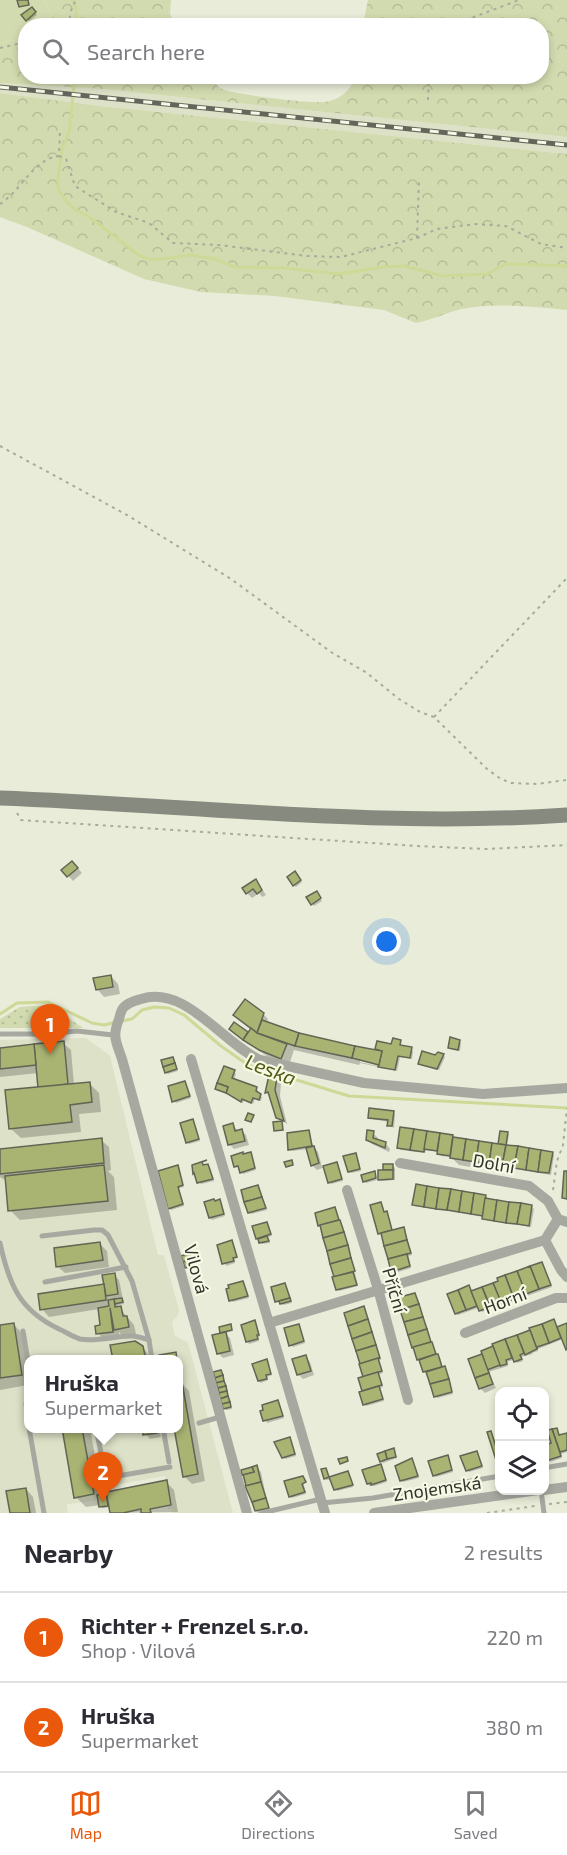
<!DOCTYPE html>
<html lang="en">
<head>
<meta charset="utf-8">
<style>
	:root { --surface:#fff; --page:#f7f7f7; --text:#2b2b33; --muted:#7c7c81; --line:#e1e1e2; --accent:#ea580c }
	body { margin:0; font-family:"Exo 2",sans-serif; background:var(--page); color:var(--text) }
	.controls { position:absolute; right:18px; bottom:18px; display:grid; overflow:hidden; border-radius:12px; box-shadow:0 3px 9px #0003 }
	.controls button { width:54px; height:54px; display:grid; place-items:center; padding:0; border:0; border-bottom:2px solid var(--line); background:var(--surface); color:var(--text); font:30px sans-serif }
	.you { position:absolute; left:387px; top:942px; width:21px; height:21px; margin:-15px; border:4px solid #fff; border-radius:50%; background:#1a73e8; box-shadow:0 0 0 9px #1a73e833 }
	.badge { display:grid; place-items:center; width:39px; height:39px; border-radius:50%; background:var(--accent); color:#fff; font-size:20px; font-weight:700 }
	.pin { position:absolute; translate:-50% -50px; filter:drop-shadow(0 2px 3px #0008) }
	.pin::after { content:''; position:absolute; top:32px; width:21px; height:18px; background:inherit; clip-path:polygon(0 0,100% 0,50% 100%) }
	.popup { position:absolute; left:24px; top:1355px; width:159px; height:78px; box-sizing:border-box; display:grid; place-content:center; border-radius:12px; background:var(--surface); filter:drop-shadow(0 2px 4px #0005); font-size:20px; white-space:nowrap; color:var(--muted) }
	.popup b { font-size:22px; color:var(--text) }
	.popup::after { content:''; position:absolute; left:50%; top:100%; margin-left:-12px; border:12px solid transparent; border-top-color:var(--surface) }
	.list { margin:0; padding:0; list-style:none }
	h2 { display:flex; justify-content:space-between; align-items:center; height:78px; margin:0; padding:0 24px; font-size:26px }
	h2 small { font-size:20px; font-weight:400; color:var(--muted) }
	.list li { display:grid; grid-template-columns:39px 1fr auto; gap:18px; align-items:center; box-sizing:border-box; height:90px; padding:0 24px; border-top:2px solid var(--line) }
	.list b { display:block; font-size:22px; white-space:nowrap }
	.list p { margin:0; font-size:20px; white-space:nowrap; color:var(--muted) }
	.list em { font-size:20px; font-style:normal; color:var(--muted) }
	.icon { flex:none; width:33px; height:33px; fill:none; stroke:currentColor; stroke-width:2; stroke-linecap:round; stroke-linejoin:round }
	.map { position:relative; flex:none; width:567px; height:1513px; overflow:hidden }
	.search { position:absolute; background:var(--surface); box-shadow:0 3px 9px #0003; left:18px; right:18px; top:18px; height:66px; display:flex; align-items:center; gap:15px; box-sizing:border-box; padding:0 21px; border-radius:24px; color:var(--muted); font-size:22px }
	.sheet { height:258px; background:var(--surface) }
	nav { display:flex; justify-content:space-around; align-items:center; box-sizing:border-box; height:84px; border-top:2px solid var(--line); background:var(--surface); font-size:16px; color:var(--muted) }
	nav a { display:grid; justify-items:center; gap:3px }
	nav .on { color:var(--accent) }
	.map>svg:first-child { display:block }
</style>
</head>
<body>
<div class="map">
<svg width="567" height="1513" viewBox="0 0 567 1513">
	<defs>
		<pattern id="grass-dots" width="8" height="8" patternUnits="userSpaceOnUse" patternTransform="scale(1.5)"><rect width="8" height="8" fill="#d2dbaf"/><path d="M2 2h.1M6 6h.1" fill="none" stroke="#b5bd97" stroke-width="1.8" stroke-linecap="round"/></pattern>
		<pattern id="forest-crowns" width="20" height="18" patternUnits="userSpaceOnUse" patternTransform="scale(1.5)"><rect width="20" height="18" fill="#d2dbaf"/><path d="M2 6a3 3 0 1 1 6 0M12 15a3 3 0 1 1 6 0" fill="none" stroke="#b5bd97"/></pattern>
	</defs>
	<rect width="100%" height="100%" fill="#e8ecd8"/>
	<!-- built -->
	<g fill="#dde1c7" fill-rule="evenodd">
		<path d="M 0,83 L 102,89 L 567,137 L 567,154 L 100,106 L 0,93 Z"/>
		<path d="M 86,1038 L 110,1056 L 158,1255 L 164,1255 L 179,1310 L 178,1315 L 172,1322 L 175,1336 L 188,1343 L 233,1513 L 172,1513 L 165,1476 L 104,1487 L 95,1501 L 67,1504 L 68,1513 L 0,1513 L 0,1040 ZM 28,1360 L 178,1360 L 178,1428 L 28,1428 Z"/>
	</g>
	<!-- grass -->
	<path fill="url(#grass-dots)" d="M 49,1005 L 83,1028 L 0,1028 L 0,1019 L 20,1007 Z"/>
	<!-- forest -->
	<g fill="url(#forest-crowns)">
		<path d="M 44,0 L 171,0 L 170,13 L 174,25 L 54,25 L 51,14 Z"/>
		<path d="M 368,0 L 567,0 L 567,137 L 102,89 L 0,83 L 0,43 L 25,38 L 26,76 L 208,77 C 212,80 217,86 222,89 C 231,94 313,104 325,102 C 339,100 351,91 355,77 L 542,76 L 542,26 L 363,25 Z"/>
		<path d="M 0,93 L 100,106 L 567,154 L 567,310 C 531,307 496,302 461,309 C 445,313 432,320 416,323 L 384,310 L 275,296 L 201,292 L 144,279 L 27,227 L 0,217 Z"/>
	</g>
	<!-- garden -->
	<path fill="#d2dbaf" d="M 0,0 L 44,0 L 51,14 L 54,25 L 26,26 L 25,38 L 0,43 Z"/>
	<!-- shadow -->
	<g fill="#0003" fill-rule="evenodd">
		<path d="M 32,9 L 37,15 L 29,21 L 24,15 Z"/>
		<path d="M 77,867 L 82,873 L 73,881 L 63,870 Z"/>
		<path d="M 297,875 L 302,882 L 296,887 L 294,885 Z"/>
		<path d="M 256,881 L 260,886 L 266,895 L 262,897 L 259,893 L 252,898 L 247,893 Z"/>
		<path d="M 318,895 L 322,901 L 314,906 L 312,904 Z"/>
		<path d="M 111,976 L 118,984 L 120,994 L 104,997 L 97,989 Z"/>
		<path d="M 263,1014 L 268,1019 L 267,1023 L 291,1032 L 377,1051 L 378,1043 L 392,1045 L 400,1041 L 401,1047 L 413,1051 L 412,1059 L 400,1057 L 397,1071 L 360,1063 L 359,1065 L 294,1050 L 289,1065 L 268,1057 L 236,1034 L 234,1025 L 248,1035 ZM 360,1059 L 386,1065 L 386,1068 L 360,1062 Z"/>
		<path d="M 459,1041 L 461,1043 L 460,1051 L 449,1047 Z"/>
		<path d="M 63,1043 L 71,1050 L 74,1085 L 89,1083 L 99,1093 L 101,1112 L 79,1114 L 81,1132 L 21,1138 L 10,1128 L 40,1088 L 38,1073 L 0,1077 L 0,1049 Z"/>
		<path d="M 443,1055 L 445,1057 L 439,1070 L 420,1064 Z"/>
		<path d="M 172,1059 L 178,1071 L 168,1074 L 166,1072 Z"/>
		<path d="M 234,1072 L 236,1074 L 234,1080 L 256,1089 L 258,1091 L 257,1094 L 262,1097 L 261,1101 L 255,1099 L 253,1104 L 244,1100 L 243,1103 L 238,1101 L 236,1097 L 217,1089 Z"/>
		<path d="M 277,1078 L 281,1083 L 280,1096 L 287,1124 L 278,1118 L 271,1096 L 266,1092 Z"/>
		<path d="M 184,1083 L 191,1098 L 176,1103 L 174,1101 Z"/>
		<path d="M 393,1112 L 395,1114 L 394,1128 L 389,1125 L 389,1122 L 372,1119 L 370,1117 Z"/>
		<path d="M 193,1121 L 200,1141 L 189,1144 L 187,1142 Z"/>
		<path d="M 233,1125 L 238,1131 L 241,1130 L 246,1135 L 249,1145 L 234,1149 L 229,1144 Z"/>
		<path d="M 402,1128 L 499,1146 L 507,1133 L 509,1135 L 507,1146 L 552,1153 L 554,1155 L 551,1175 L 471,1162 L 470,1167 L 459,1165 L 451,1157 L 441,1156 L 439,1152 L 426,1150 L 425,1153 L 401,1150 L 399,1148 Z"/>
		<path d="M 309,1132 L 313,1146 L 318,1152 L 322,1167 L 337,1163 L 343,1181 L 331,1184 L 325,1167 L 317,1170 L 312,1165 L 308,1149 L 292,1151 L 290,1149 Z"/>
		<path d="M 373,1133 L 378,1138 L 378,1141 L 386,1144 L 390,1149 L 389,1152 L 372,1144 L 367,1139 Z"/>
		<path d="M 101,1140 L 109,1147 L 111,1170 L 108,1171 L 114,1177 L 117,1210 L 20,1220 L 10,1210 L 7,1181 L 0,1177 L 0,1150 Z"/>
		<path d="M 250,1153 L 256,1170 L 243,1174 L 240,1167 L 236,1166 Z"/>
		<path d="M 355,1154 L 361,1171 L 351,1173 L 349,1171 Z"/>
		<path d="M 202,1163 L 210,1167 L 214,1181 L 201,1184 L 199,1182 Z"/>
		<path d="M 177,1166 L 184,1187 L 179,1188 L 184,1206 L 171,1210 L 169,1208 Z"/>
		<path d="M 393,1166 L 395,1168 L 395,1180 L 381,1181 L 379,1180 L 384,1171 Z"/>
		<path d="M 374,1173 L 377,1180 L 366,1183 L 364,1181 Z"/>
		<path d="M 258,1186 L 267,1210 L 251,1214 L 249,1212 Z"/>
		<path d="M 485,1196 L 487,1200 L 532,1207 L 534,1209 L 531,1227 L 486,1220 L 484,1217 L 415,1206 L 413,1204 Z"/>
		<path d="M 219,1201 L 225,1216 L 212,1220 L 210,1218 Z"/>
		<path d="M 381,1204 L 385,1213 L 388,1215 L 393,1232 L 403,1229 L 405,1231 L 412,1255 L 408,1256 L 411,1268 L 395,1273 L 393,1271 L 383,1235 L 379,1234 Z"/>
		<path d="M 335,1209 L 349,1247 L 358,1286 L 339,1291 L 317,1214 Z"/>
		<path d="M 267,1223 L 272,1236 L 268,1237 L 270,1243 L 262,1244 L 254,1227 Z"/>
		<path d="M 231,1242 L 238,1258 L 234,1259 L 235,1263 L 226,1266 L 219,1246 Z"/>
		<path d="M 99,1243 L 107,1251 L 109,1267 L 65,1273 L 57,1266 Z"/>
		<path d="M 190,1254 L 195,1267 L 188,1269 L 186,1267 Z"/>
		<path d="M 542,1263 L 552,1287 L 482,1312 L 478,1308 L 458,1315 L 456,1314 L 472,1292 Z"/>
		<path d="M 114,1275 L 119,1280 L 124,1304 L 117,1305 L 134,1325 L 136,1334 L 123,1336 L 119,1332 L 119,1339 L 105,1341 L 98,1333 L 102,1326 L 99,1309 L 49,1317 L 42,1309 L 105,1285 Z"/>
		<path d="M 243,1283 L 249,1298 L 233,1302 L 231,1300 Z"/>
		<path d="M 285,1285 L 292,1303 L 283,1305 L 277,1301 Z"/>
		<path d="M 415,1294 L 431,1343 L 437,1356 L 440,1357 L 443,1368 L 446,1370 L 453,1394 L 437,1398 L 422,1361 L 418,1359 Z"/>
		<path d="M 364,1308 L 381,1360 L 379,1360 L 383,1373 L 379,1374 L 383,1387 L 380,1388 L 384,1401 L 366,1406 L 360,1379 L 364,1378 Z"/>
		<path d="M 554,1321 L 558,1328 L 567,1325 L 567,1349 L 563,1339 L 538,1349 L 538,1351 L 532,1353 L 533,1354 L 521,1357 L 523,1361 L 517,1363 L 515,1359 L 507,1362 L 508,1366 L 488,1372 L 496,1388 L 485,1393 L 480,1388 L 484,1355 L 495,1347 L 494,1345 Z"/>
		<path d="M 255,1322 L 260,1336 L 258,1337 L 259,1341 L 249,1344 L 248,1342 Z"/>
		<path d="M 13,1324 L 23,1334 L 28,1363 L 28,1385 L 0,1390 L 0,1327 Z"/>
		<path d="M 230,1326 L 233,1331 L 225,1333 L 230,1338 L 234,1355 L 223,1358 L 218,1353 L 222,1334 L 221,1328 Z"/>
		<path d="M 298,1326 L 305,1343 L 293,1347 L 291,1345 Z"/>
		<path d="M 142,1347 L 153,1360 L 114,1360 Z"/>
		<path d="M 306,1357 L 310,1362 L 314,1375 L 303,1379 L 298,1374 Z"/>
		<path d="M 266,1361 L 272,1375 L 267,1377 L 268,1380 L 261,1383 L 259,1381 Z"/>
		<path d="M 221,1372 L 232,1409 L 226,1410 L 225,1408 Z"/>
		<path d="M 178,1384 L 182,1384 L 189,1391 L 205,1481 L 192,1484 L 184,1476 L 178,1428 Z"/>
		<path d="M 277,1402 L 284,1418 L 267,1423 L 262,1412 Z"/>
		<path d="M 63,1428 L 90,1428 L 102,1496 L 166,1482 L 174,1490 L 178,1512 L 111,1513 L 110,1507 L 102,1508 L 100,1505 L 86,1507 L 76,1497 Z"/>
		<path d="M 140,1428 L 159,1428 L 161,1437 L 150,1439 Z"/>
		<path d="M 556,1429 L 560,1436 L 567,1434 L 567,1452 L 561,1454 L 562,1458 L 550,1462 L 548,1460 L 553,1444 L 549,1431 Z"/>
		<path d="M 291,1441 L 296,1456 L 285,1459 L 283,1457 Z"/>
		<path d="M 394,1450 L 397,1458 L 383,1463 L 381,1461 Z"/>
		<path d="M 477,1452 L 483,1468 L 469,1472 L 467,1470 Z"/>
		<path d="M 447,1457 L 453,1472 L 436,1477 L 434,1475 Z"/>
		<path d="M 412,1460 L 419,1478 L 403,1482 L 401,1480 Z"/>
		<path d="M 380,1466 L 387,1482 L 374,1486 L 370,1486 L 368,1484 Z"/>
		<path d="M 257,1467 L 261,1472 L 267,1502 L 272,1513 L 258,1513 L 256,1511 Z"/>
		<path d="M 326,1470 L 330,1479 L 348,1473 L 353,1487 L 337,1491 L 332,1479 L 327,1480 L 325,1479 Z"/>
		<path d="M 302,1477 L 306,1494 L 292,1498 L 290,1496 Z"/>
		<path d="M 26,1489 L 33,1497 L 36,1513 L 11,1513 L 8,1492 Z"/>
	</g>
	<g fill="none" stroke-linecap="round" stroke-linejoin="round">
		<!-- stream -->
		<g stroke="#ced997" stroke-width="3">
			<path d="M 73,0 L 75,3 L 78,26"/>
			<path d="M 75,76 L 69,132 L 62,149 L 58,177 L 58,189 L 67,202 L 76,210 L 88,216 L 140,256 L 152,260 L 191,255 L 215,259 L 234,267 L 285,268 L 339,274 L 383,267 L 404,266 L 443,276 L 487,274 L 505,264 L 567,266"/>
			<path d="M 0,1014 L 17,1003 L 48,1002 L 92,1023 L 104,1025 L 116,1022"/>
			<path d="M 122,1021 L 132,1019 L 142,1010 L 154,1007 L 169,1008 L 184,1015 L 221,1046 L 248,1065 L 349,1096 L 567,1108"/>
		</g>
	</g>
	<!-- building -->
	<g fill="#a9b473" stroke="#626554" stroke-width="1.5">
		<path d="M 17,0 L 28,0 L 29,5 L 19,7 Z"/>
		<path d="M 32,7 L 36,12 L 26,21 L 21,15 Z"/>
		<path d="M 72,861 L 78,868 L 67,877 L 61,870 Z"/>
		<path d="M 295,871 L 301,880 L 293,886 L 287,877 Z"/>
		<path d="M 256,879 L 262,890 L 257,894 L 253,889 L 246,894 L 242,888 Z"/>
		<path d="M 317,891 L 321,898 L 311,905 L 306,897 Z"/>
		<path d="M 111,975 L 113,987 L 96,990 L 93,978 Z"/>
		<path d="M 245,999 L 264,1013 L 257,1033 L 233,1015 Z"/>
		<path d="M 262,1020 L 299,1033 L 295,1046 L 257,1033 Z"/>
		<path d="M 234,1022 L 248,1032 L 243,1040 L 229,1029 Z"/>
		<path d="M 251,1028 L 257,1033 L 287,1044 L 281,1059 L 259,1050 L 243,1040 Z"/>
		<path d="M 299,1033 L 355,1046 L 352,1058 L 295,1046 Z"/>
		<path d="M 450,1037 L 460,1040 L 458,1050 L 448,1048 Z"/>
		<path d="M 393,1038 L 401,1040 L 400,1045 L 412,1047 L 410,1058 L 398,1056 L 395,1070 L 378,1067 L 382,1051 L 375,1049 L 377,1041 L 391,1044 Z"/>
		<path d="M 64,1041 L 68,1084 L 38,1088 L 34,1044 Z"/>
		<path d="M 34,1044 L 36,1065 L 0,1069 L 0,1048 Z"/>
		<path d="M 355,1046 L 382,1051 L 379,1065 L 352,1058 Z"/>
		<path d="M 422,1051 L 435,1055 L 438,1052 L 444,1054 L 437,1069 L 418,1064 Z"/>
		<path d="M 173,1057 L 175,1063 L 163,1067 L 161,1060 Z"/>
		<path d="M 175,1063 L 177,1069 L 165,1073 L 163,1067 Z"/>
		<path d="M 224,1066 L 235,1070 L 232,1078 L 257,1087 L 256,1091 L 261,1094 L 259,1100 L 253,1098 L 251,1103 L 242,1099 L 241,1102 L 226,1093 L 228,1087 L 217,1083 Z"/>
		<path d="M 269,1075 L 277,1077 L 275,1090 L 284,1121 L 276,1118 L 268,1092 L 265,1093 Z"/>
		<path d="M 185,1081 L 190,1096 L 172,1102 L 168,1086 Z"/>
		<path d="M 90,1082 L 92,1102 L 70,1105 L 72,1122 L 9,1129 L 5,1090 Z"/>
		<path d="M 217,1083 L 228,1087 L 226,1093 L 215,1089 Z"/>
		<path d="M 369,1108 L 394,1111 L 392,1126 L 387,1126 L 388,1120 L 368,1118 Z"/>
		<path d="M 248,1113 L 254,1115 L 251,1122 L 245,1120 Z"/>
		<path d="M 193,1119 L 199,1139 L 186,1143 L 180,1123 Z"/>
		<path d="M 282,1121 L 283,1130 L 274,1131 L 273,1122 Z"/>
		<path d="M 233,1123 L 235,1131 L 242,1129 L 245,1141 L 228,1145 L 223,1126 Z"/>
		<path d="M 400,1127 L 414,1129 L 410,1150 L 397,1148 Z"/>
		<path d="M 414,1129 L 427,1131 L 424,1152 L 410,1150 Z"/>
		<path d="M 309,1130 L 312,1146 L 288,1150 L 287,1133 Z"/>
		<path d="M 367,1130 L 374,1131 L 373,1138 L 386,1142 L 385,1148 L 366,1140 Z"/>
		<path d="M 427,1131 L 440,1133 L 437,1151 L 424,1149 Z"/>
		<path d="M 500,1131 L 508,1132 L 506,1145 L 498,1144 Z"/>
		<path d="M 440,1133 L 453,1135 L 450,1156 L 437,1154 Z"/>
		<path d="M 453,1137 L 466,1139 L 463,1160 L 450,1158 Z"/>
		<path d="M 102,1138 L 104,1163 L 0,1174 L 0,1149 Z"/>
		<path d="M 466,1139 L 479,1141 L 476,1162 L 463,1160 Z"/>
		<path d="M 479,1141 L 492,1143 L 489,1164 L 476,1162 Z"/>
		<path d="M 492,1143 L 506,1145 L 502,1166 L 489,1164 Z"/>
		<path d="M 506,1145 L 518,1146 L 514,1168 L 502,1166 Z"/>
		<path d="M 314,1146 L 319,1163 L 311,1166 L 306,1148 Z"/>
		<path d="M 518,1146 L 529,1148 L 526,1170 L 514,1168 Z"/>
		<path d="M 529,1148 L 541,1150 L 538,1172 L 526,1170 Z"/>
		<path d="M 541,1150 L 553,1152 L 549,1173 L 538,1172 Z"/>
		<path d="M 243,1152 L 243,1154 L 251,1152 L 255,1168 L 240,1173 L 238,1166 L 234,1167 L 231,1156 Z"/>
		<path d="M 356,1153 L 360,1169 L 348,1172 L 343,1156 Z"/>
		<path d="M 207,1160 L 202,1162 L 203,1165 L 208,1164 L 213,1179 L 197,1183 L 194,1173 L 193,1174 L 192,1165 Z"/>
		<path d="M 292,1160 L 293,1165 L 286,1167 L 284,1162 Z"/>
		<path d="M 337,1162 L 342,1179 L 328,1183 L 323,1166 Z"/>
		<rect x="383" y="1164" width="10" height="6"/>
		<path d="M 104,1165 L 108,1201 L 8,1211 L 5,1176 Z"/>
		<path d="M 178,1165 L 183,1185 L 178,1187 L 183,1204 L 168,1209 L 158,1171 Z"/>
		<path d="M 378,1170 L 393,1170 L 393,1179 L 378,1180 Z"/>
		<path d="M 375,1171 L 376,1178 L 363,1182 L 361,1175 Z"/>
		<path d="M 564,1171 L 567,1171 L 567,1199 L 562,1198 Z"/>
		<path d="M 416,1184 L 427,1186 L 424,1207 L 412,1205 Z"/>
		<path d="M 258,1185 L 262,1197 L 244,1202 L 241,1190 Z"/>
		<path d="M 427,1186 L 439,1188 L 436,1209 L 424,1207 Z"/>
		<path d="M 439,1188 L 451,1189 L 447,1210 L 436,1209 Z"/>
		<path d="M 451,1189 L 462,1191 L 459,1212 L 447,1210 Z"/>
		<path d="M 462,1191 L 474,1193 L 471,1214 L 459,1212 Z"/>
		<path d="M 474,1193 L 486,1195 L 483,1216 L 471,1214 Z"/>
		<path d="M 262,1197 L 266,1208 L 248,1213 L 244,1202 Z"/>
		<path d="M 485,1198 L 497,1200 L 494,1221 L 482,1219 Z"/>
		<path d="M 214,1199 L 215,1201 L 220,1199 L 224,1214 L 209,1218 L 204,1202 Z"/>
		<path d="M 497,1200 L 509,1202 L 506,1223 L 494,1221 Z"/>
		<path d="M 381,1202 L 384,1212 L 387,1211 L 392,1230 L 378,1234 L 370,1205 Z"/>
		<path d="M 509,1202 L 521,1203 L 517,1224 L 506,1223 Z"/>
		<path d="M 521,1203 L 532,1205 L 529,1226 L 517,1224 Z"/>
		<path d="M 335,1207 L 339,1220 L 318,1226 L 315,1213 Z"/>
		<path d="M 339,1220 L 340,1220 L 344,1232 L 323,1238 L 320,1225 Z"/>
		<path d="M 267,1222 L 271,1234 L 256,1239 L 252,1226 Z"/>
		<path d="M 404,1227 L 407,1240 L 384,1246 L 381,1233 Z"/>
		<path d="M 344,1232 L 348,1245 L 327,1251 L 323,1238 Z"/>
		<path d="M 267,1236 L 269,1241 L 259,1243 L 258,1239 Z"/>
		<path d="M 232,1240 L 237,1257 L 233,1258 L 234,1261 L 222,1264 L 217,1245 Z"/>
		<path d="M 407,1240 L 411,1253 L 388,1259 L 384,1246 Z"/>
		<path d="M 100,1242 L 103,1260 L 56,1267 L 54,1248 Z"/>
		<path d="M 348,1245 L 351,1258 L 330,1264 L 327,1251 Z"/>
		<path d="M 190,1253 L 192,1259 L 183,1262 L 181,1256 Z"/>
		<path d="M 407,1254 L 410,1266 L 391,1272 L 388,1259 Z"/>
		<path d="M 351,1258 L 355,1271 L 334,1277 L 330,1264 Z"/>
		<path d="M 192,1259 L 194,1265 L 185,1268 L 183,1262 Z"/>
		<path d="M 542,1262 L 551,1285 L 539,1289 L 530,1266 Z"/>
		<path d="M 530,1266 L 539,1289 L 526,1294 L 517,1271 Z"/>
		<path d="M 517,1271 L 526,1294 L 514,1299 L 505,1275 Z"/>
		<path d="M 353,1272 L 357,1285 L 336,1290 L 332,1277 Z"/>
		<path d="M 115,1273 L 118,1294 L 106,1296 L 102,1275 Z"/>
		<path d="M 505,1275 L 514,1299 L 501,1303 L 493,1283 L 498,1281 L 497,1278 Z"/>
		<path d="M 243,1281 L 248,1296 L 229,1301 L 226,1289 L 229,1288 L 228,1285 Z"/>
		<path d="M 285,1283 L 290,1298 L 275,1302 L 271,1287 Z"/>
		<path d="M 493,1283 L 501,1302 L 490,1306 L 482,1287 Z"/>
		<path d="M 104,1284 L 106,1300 L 40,1310 L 38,1294 Z"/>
		<path d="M 469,1285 L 477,1306 L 466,1310 L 458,1290 Z"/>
		<path d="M 482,1287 L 490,1307 L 479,1311 L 471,1291 Z"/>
		<path d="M 458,1290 L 466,1310 L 455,1314 L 447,1294 Z"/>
		<path d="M 415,1293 L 419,1304 L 400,1310 L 396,1298 Z"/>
		<path d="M 122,1298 L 123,1302 L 115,1304 L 114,1299 Z"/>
		<path d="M 290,1298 L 291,1301 L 280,1304 L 279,1301 Z"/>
		<path d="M 114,1299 L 115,1307 L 121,1306 L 123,1316 L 127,1316 L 129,1327 L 114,1330 L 110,1308 L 113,1332 L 96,1334 L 95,1326 L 100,1325 L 98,1308 L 109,1306 L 108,1300 Z"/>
		<path d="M 419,1304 L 423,1317 L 404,1322 L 400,1310 Z"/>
		<path d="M 364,1306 L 368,1319 L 348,1326 L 344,1313 Z"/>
		<path d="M 423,1317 L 427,1329 L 408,1335 L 404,1322 Z"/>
		<path d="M 368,1319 L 372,1332 L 352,1339 L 348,1326 Z"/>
		<path d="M 554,1319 L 561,1338 L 549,1343 L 542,1324 Z"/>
		<path d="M 255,1320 L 259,1335 L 257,1335 L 258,1339 L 246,1342 L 241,1325 Z"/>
		<path d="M 14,1323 L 22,1375 L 0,1378 L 0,1325 Z"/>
		<path d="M 567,1323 L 567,1349 L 566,1350 L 557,1327 Z"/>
		<path d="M 231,1324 L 232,1330 L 220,1333 L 219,1327 Z"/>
		<path d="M 299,1324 L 304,1341 L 289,1346 L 284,1328 Z"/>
		<path d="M 542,1324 L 549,1343 L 537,1347 L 537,1349 L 529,1328 Z"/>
		<path d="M 427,1329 L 431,1342 L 412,1348 L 408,1335 Z"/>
		<path d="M 530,1330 L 537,1349 L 525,1355 L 517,1335 Z"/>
		<path d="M 226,1332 L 230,1351 L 217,1354 L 212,1335 Z"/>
		<path d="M 372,1332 L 376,1345 L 356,1351 L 352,1339 Z"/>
		<path d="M 517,1335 L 524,1353 L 520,1355 L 522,1359 L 514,1362 L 505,1339 Z"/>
		<path d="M 505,1339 L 512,1358 L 506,1360 L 507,1364 L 500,1366 L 492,1344 Z"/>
		<path d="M 135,1341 L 143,1346 L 146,1360 L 113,1360 L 110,1345 Z"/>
		<path d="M 431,1342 L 432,1342 L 436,1354 L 417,1360 L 413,1347 Z"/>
		<path d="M 376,1345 L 380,1358 L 360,1364 L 356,1351 Z"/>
		<path d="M 493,1346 L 500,1365 L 487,1370 L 481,1351 Z"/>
		<path d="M 176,1352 L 177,1359 L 160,1360 L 159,1355 Z"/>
		<path d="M 436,1354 L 438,1354 L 442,1367 L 423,1372 L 419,1360 Z"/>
		<path d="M 482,1354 L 489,1373 L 475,1378 L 468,1359 Z"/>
		<path d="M 306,1355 L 311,1371 L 297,1375 L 292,1359 Z"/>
		<path d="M 378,1358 L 382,1371 L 363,1377 L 359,1364 Z"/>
		<path d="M 267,1359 L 271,1374 L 266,1375 L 267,1379 L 258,1381 L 252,1364 Z"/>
		<path d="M 445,1366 L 449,1379 L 430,1384 L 426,1372 Z"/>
		<path d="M 221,1370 L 223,1375 L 215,1378 L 213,1372 Z"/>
		<path d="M 378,1372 L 382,1385 L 362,1391 L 358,1378 Z"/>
		<path d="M 489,1373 L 493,1384 L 479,1389 L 475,1378 Z"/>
		<path d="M 223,1375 L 224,1381 L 216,1383 L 215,1378 Z"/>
		<path d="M 449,1379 L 452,1392 L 434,1397 L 430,1384 Z"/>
		<path d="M 224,1381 L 226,1386 L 218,1388 L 216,1383 Z"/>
		<path d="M 182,1382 L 198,1474 L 183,1477 L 174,1428 L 178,1428 L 178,1383 Z"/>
		<path d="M 226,1386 L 227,1391 L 219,1393 L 218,1388 Z"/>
		<path d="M 379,1386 L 383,1399 L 363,1405 L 359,1392 Z"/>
		<path d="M 227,1391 L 228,1396 L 220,1399 L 219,1393 Z"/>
		<path d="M 228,1396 L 230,1402 L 222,1404 L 220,1399 Z"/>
		<path d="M 278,1400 L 283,1416 L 263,1421 L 260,1411 L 263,1410 L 262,1405 Z"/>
		<path d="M 230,1402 L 231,1407 L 223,1409 L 222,1404 Z"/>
		<path d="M 62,1428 L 82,1428 L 94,1494 L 74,1498 Z"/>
		<path d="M 138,1428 L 156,1428 L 157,1433 L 143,1435 L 143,1431 L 139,1431 Z"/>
		<path d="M 557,1428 L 559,1435 L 567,1433 L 567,1450 L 560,1452 L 552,1429 Z"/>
		<path d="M 552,1429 L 561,1456 L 546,1461 L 544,1459 L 544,1445 L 551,1443 L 547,1430 Z"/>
		<path d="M 491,1431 L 497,1450 L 500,1449 L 500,1466 L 498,1466 L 487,1432 Z"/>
		<path d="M 290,1437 L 295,1454 L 282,1458 L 274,1442 Z"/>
		<path d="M 394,1448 L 396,1457 L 387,1459 L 385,1451 Z"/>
		<path d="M 385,1451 L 387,1459 L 380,1462 L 377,1454 Z"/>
		<path d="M 477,1451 L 482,1466 L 466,1471 L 460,1456 Z"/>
		<path d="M 448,1455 L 452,1470 L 433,1476 L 428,1461 Z"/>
		<path d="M 347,1457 L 348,1461 L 340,1464 L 338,1459 Z"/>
		<path d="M 412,1458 L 418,1476 L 400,1481 L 395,1466 Z"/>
		<path d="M 381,1464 L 386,1480 L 371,1485 L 371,1483 L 367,1484 L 362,1470 Z"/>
		<path d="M 257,1465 L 261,1482 L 246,1486 L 243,1474 L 254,1472 L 252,1467 Z"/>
		<path d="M 252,1467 L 254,1472 L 242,1475 L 241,1470 Z"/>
		<path d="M 326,1468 L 329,1477 L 324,1479 L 321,1469 Z"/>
		<path d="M 348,1471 L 353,1485 L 334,1490 L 329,1477 Z"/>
		<path d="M 303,1476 L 306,1482 L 302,1484 L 305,1492 L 289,1497 L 284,1481 Z"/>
		<path d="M 167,1480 L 171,1505 L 150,1509 L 151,1513 L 141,1513 L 141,1509 L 123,1513 L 110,1513 L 106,1492 Z"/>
		<path d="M 261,1482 L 266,1498 L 252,1502 L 245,1486 Z"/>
		<path d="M 26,1488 L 30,1513 L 10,1513 L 6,1491 Z"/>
		<path d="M 106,1493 L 108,1506 L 99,1507 L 97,1495 Z"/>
		<path d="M 266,1498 L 269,1508 L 255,1511 L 252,1502 Z"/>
	</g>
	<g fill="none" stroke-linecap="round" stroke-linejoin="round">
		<!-- path -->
		<g stroke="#a7ab9b" stroke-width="2" stroke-dasharray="3 4.5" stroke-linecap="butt">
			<path d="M 68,26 L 72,7 L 76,0"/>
			<path d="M 460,26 L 474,17 L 519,0"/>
			<path d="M 0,48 L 26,42"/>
			<path d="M 428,100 L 429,76"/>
			<path d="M 59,156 L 66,159 L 75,186 L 116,212 L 149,223 L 173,243 L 219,245 L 307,256 L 341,257 L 417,238 L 437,229 L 475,224 L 506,226 L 541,244 L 567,248"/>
			<path d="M 0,204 C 21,191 33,159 59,156 L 60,131"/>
			<path d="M 417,238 L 419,179"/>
			<path d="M 0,446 L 127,515 L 231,579 L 331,652 L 367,673 L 399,699 L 420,712 L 434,717 L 487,769 L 501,779 L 511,783 L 537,784 L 567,780"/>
			<path d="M 434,717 L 567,578"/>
			<path d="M 17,813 L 21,820 L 416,846 L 487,849 L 567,845"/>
			<path d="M 553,1190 L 557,1161 L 563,1145 L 567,1108"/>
			<path d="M 549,1504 L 567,1502"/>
			<path d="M 169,1506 L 170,1513"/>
			<path d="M 487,1513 L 535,1506"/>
		</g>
		<!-- lane -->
		<g stroke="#a7a9a1" stroke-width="5">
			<path d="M 0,1034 L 45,1034 L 77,1031 L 113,1035"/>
			<path d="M 42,1236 L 94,1230 L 102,1230 L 108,1235 L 132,1281 L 149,1340 L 152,1360"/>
			<path d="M 0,1243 C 9,1284 19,1310 59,1329 C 66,1332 73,1337 80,1339 C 97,1342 114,1336 131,1336 C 137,1336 143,1338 149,1340"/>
			<path d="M 45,1282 L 126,1267"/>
			<path d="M 23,1331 L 28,1361"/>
			<path d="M 28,1396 L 26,1404 L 28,1419"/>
			<path d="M 199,1423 L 220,1417"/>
			<path d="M 29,1428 L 44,1513"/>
			<path d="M 96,1428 L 106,1478 L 170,1467"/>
			<path d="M 163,1428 L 169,1462"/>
			<path d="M 544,1468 L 567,1464"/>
			<path d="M 541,1490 L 544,1513"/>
			<path d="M 322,1503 L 373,1498 L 500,1476"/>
			<path d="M 262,1513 L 321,1499"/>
		</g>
		<!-- street -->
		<g stroke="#a7a9a1" stroke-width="10">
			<path d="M 191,1059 L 325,1513"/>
			<path d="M 400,1163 L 529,1186 L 548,1201 L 558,1219 L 567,1222"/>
			<path d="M 347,1190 L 378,1289 L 408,1400"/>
			<path d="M 545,1240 L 561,1270 L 567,1277"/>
			<path d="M 269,1323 L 545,1240 L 558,1219"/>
			<path d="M 465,1333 L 556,1298 L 567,1298"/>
			<path d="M 544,1490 L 567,1487"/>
			<path d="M 247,1513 L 122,1059 C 116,1041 112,1037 119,1019 C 120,1015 121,1010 124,1007 C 129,1002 134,1001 141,999 C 186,985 221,1042 260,1060 L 364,1083 L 483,1094 L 567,1088"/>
			<path d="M 374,1513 L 539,1490"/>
		</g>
		<!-- secondary -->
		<path stroke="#878a7e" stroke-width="15" d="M 0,798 C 189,805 378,828 567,815"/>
		<!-- rail casing -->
		<g stroke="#64665b" stroke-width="5">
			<path id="rail" d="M 0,87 L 567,145"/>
		</g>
		<!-- rail -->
		<use href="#rail" stroke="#f5f9e5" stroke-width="3" stroke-dasharray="9" stroke-linecap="butt"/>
	</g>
	<g text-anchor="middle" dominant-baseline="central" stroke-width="4.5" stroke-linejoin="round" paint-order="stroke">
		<!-- street labels -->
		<g font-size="18" fill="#32342c" stroke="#f5f9e5">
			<text transform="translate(494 1163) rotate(10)">Dolní</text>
			<text transform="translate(197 1269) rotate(75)">Vilová</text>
			<text transform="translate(395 1290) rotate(74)">Příční</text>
			<text transform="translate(505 1300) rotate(-21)">Horní</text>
			<text transform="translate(437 1488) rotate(-8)">Znojemská</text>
		</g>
		<!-- water labels -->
		<g font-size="20" font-style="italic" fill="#50590d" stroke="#f5f9e5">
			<text transform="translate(271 1069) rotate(21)">Leska</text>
		</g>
	</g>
</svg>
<div class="controls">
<button><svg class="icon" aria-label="locate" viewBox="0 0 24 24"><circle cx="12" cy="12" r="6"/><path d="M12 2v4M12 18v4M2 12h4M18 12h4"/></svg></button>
<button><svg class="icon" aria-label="layers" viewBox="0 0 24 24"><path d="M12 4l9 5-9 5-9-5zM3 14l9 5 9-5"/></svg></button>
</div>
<div class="you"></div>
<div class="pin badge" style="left:50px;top:1054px">1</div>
<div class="pin badge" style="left:103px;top:1502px">2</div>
<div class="popup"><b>Hruška</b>Supermarket</div>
<div class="search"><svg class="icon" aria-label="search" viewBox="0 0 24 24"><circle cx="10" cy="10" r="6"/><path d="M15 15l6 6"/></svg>Search here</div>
</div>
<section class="sheet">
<h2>Nearby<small>2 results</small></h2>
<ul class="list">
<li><span class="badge">1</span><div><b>Richter + Frenzel s.r.o.</b><p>Shop · Vilová</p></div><em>220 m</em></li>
<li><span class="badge">2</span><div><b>Hruška</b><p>Supermarket</p></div><em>380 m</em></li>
</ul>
</section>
<nav>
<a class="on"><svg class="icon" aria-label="map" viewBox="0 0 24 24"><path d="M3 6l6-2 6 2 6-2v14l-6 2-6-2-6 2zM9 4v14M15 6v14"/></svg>Map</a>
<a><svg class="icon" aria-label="directions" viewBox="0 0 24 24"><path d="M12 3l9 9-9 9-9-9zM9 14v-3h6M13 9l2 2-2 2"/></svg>Directions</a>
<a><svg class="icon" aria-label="saved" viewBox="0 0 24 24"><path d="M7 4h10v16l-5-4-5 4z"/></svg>Saved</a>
</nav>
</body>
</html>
